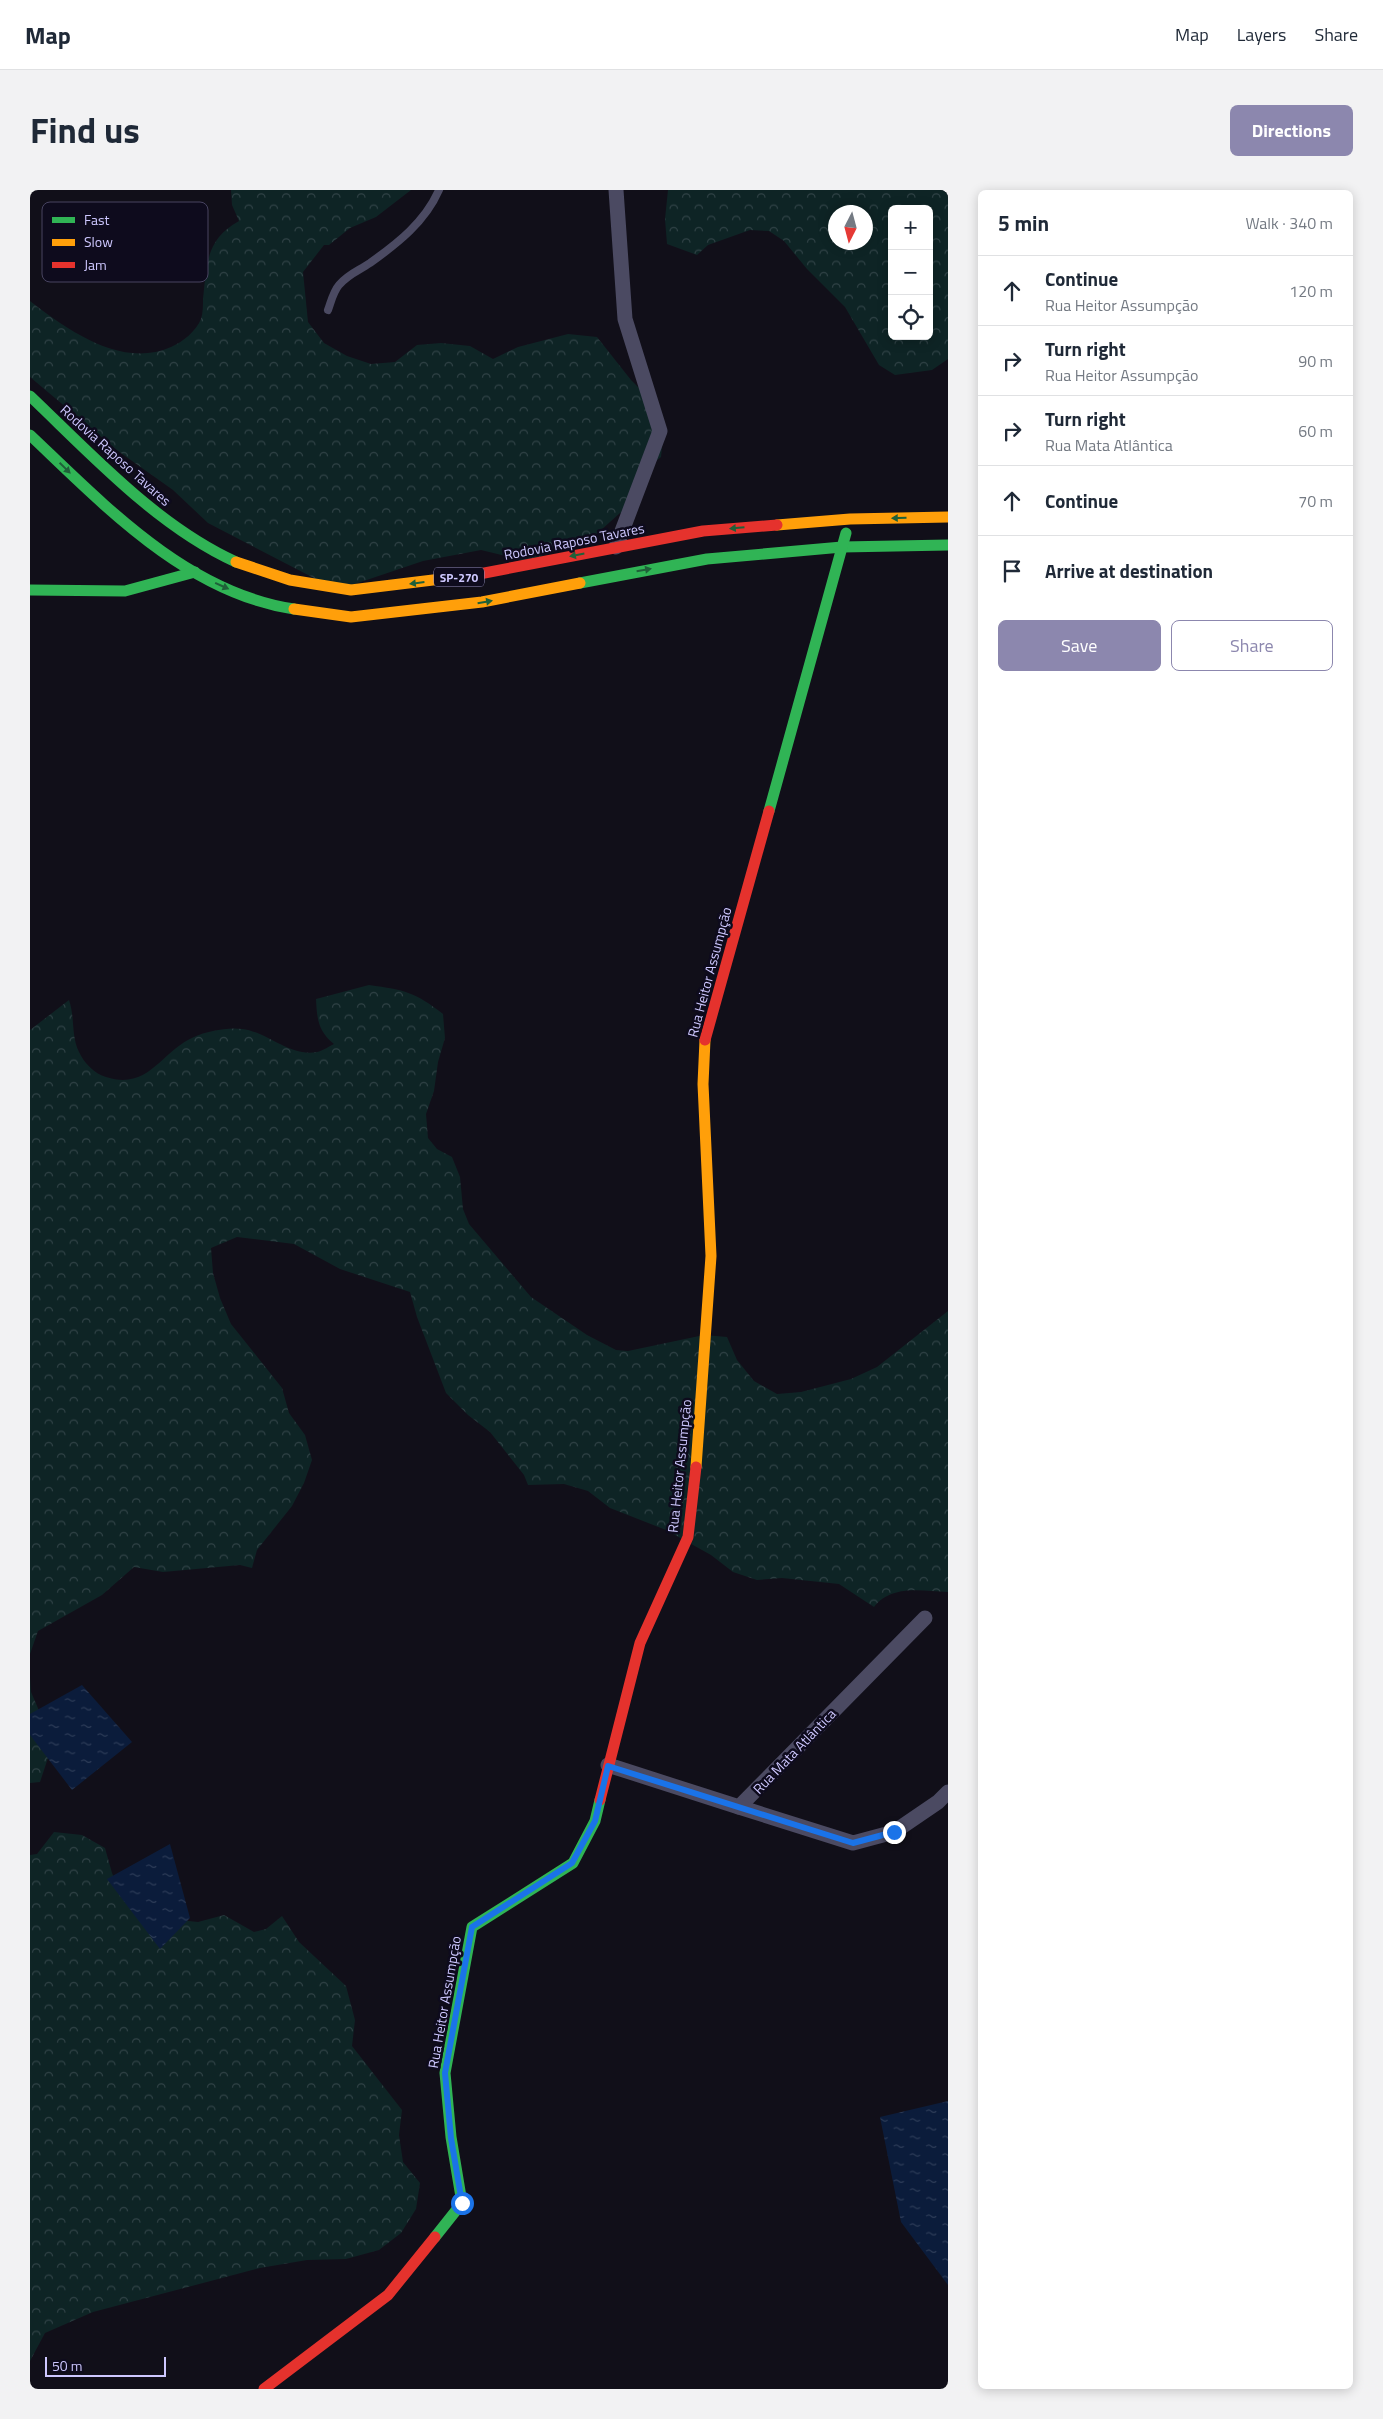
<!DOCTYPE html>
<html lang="en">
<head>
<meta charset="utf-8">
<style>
	:root { --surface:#fff; --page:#f2f2f3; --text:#1f2937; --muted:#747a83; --line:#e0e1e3; --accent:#8c87ae }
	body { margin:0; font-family:"Titillium Web",sans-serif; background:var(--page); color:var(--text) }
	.controls { position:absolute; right:15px; top:15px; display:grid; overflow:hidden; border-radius:8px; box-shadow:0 2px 12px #0003 }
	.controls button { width:45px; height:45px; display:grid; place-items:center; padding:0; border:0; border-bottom:1px solid var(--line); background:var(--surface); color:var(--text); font:25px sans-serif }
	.compass { position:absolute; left:798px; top:15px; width:45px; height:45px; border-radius:50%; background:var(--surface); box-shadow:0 2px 12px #0003; rotate:186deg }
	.scale { position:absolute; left:15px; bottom:12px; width:121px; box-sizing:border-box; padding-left:5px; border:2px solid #cec8ff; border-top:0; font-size:14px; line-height:18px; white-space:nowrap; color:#cec8ff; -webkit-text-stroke:4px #0e0b1d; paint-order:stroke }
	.stop { position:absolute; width:15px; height:15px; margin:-11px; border:4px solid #1a73e8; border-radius:50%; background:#fff }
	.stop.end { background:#1a73e8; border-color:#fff; box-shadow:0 1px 5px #0008 }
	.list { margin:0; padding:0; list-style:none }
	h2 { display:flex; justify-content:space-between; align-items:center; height:65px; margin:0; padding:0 20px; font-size:21px }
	h2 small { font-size:16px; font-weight:400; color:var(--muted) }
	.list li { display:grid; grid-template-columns:32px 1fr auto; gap:15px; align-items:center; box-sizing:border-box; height:70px; padding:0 20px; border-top:1px solid var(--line) }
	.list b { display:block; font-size:19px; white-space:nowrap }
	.list p { margin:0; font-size:16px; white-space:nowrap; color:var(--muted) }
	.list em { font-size:16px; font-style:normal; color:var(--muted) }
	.actions { display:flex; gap:10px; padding:15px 20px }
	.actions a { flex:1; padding:11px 0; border:1px solid var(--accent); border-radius:8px; text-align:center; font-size:18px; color:var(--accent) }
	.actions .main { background:var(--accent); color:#fff }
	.icon { flex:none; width:28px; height:28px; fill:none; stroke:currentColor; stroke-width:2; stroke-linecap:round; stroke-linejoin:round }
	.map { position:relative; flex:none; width:918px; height:2199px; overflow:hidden; border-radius:8px }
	header { display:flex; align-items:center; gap:30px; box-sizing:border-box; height:70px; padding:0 25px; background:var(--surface); border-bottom:1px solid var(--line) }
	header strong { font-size:24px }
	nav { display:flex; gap:28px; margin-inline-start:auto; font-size:18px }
	.intro { display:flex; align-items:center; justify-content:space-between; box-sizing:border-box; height:120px; padding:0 30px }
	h1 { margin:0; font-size:35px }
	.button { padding:12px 22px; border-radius:8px; background:var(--accent); color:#fff; font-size:18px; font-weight:700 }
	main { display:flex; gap:30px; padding:0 30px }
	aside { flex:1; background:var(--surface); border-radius:8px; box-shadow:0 2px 12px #0003 }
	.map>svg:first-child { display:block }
</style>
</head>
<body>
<header>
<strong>Map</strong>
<nav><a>Map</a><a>Layers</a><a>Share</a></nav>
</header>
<div class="intro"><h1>Find us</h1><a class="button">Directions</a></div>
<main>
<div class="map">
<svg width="918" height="2199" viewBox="0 0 918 2199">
	<defs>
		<pattern id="forest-crowns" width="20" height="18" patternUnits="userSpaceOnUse" patternTransform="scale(1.25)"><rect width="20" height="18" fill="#0e2425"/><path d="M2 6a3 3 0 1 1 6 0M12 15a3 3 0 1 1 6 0" fill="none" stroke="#304246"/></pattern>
		<pattern id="water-ripples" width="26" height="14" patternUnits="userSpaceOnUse" patternTransform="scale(1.25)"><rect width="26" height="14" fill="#0b1c3b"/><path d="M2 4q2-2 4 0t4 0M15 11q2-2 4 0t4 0" fill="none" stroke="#2d3c58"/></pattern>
	</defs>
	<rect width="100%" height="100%" fill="#110f19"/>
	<!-- forest -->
	<g fill="url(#forest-crowns)" fill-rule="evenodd">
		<path d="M 201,0 L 381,0 L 346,27 L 320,38 L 299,55 L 294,55 L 273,82 L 278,132 L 294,153 L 317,166 L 341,174 L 365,172 L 387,155 L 411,153 L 440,156 L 463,169 L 488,157 L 538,144 L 567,147 L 601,190 L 623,212 L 634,238 L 631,267 L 609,284 L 592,324 L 590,323 L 561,349 L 497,371 L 451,360 L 393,371 L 307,400 L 178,333 L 143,300 L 88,261 L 0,187 L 0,111 C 38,140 91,179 141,157 C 153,152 166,141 171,129 C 173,123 173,115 173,109 C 177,75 175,50 209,31 L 202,15 Z"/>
		<path d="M 638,0 L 918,0 L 918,169 L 902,180 L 865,185 L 849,175 L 815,117 L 777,79 L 754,51 L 739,41 L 720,40 L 678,55 L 667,65 L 637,54 L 635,29 ZM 862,19 L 899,19 L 899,146 L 862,146 ZM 836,22 L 836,52 L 806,52 L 806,22 Z"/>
		<path d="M 339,795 C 375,800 385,802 413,824 L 415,848 L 408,872 L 404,901 L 396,924 L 398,948 L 407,959 L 422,967 L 430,987 L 433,1019 L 439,1034 L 501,1107 L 557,1145 L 586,1160 L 598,1161 L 674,1145 L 697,1147 L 707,1170 L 724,1191 L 747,1204 L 771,1202 L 821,1189 L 847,1177 L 918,1121 L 918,1402 C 892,1401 862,1394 844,1417 L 809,1394 L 752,1388 L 727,1390 L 703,1382 L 681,1365 L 636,1340 L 580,1318 L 558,1301 L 534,1294 L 498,1295 L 494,1285 L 460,1242 L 438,1225 L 416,1203 L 387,1127 L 380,1102 L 310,1079 L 264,1054 L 207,1047 L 181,1058 L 183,1083 L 190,1108 L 201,1134 L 252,1198 L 259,1223 L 275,1245 L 282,1270 L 274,1293 L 262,1316 L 227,1360 L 222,1378 L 210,1375 L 133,1382 L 104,1377 L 72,1405 L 8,1441 L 0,1464 L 0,840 L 39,810 C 45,827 41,846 49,862 C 54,873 65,884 76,887 C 119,901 131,861 164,847 C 177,841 198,837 212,839 C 238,842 259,867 287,862 C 293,861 299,856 304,854 C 288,841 287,829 286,809 Z"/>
		<path d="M 0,1487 L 1,1502 L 23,1553 L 10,1592 L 0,1593 Z"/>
		<path d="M 24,1642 L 52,1645 L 75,1658 L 82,1683 L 93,1709 L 140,1729 L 168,1732 L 194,1725 L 224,1742 L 236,1739 L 252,1726 L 269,1752 L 316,1796 L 325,1830 L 322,1856 L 372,1920 L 369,1945 L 373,1972 L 390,1993 L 386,2019 L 371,2043 L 349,2060 L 316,2069 L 277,2070 L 230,2078 L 63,2122 L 15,2143 L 0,2171 L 0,1665 L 7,1664 Z"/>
	</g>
	<!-- water -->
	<g fill="url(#water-ripples)">
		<path d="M 52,1495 L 102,1552 L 42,1600 L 0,1545 L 0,1524 Z"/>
		<path d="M 140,1654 L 160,1728 L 130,1759 L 77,1689 Z"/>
		<path d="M 918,1911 L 918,2095 L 871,2032 L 850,1927 Z"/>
	</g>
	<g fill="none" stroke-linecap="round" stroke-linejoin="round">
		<!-- lane -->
		<path stroke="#4b4a62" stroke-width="8" d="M 298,120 C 301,112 303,102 309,95 C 318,84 328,81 340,73 C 368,53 395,32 409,0"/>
		<!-- street -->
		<g stroke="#4b4a62" stroke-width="15">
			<path d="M 586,357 L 630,241 L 595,129 L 586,0"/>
			<path d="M 578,1575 L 709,1617 L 895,1428"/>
			<path d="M 709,1617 L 823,1653 L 864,1642 L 908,1612 L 918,1602"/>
		</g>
		<!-- fast -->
		<g stroke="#30b455" stroke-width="11">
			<path d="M 0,206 C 62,265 127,336 206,372"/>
			<path d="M 0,245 C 75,316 157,403 264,419"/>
			<path d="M 550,393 L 677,369 L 812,357 L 918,355"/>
			<path d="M 0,400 L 95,401 L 165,382"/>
			<path d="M 739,621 L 816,343"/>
			<path d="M 405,2047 L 432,2013 L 421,1947 L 415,1883 L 442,1737 L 543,1673 L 565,1631 L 570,1610"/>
		</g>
		<!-- slow -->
		<g stroke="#ff9f0a" stroke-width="11">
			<path d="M 747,335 L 820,329 L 918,327"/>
			<path d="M 206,372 L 260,390 L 321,400 L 444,385"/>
			<path d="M 264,419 L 321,427 L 452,412 L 550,393"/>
			<path d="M 666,1277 L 681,1066 L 673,894 L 675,850"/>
		</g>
		<!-- jam -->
		<g stroke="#e5322d" stroke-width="11">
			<path d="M 444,385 L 673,341 L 747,335"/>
			<path d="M 675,850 L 739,621"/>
			<path d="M 570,1610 L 610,1453 L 658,1347 L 666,1277"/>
			<path d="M 234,2199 L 358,2105 L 405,2047"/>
		</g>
	</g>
	<!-- one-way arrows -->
	<defs><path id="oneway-solid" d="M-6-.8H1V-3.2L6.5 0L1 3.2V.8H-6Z" transform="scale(1.25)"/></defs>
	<g fill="#1f6039">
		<use href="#oneway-solid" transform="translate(35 278) rotate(44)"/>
		<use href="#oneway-solid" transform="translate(869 328) rotate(179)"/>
		<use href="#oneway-solid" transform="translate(707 338) rotate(175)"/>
		<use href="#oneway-solid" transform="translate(547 365) rotate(169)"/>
		<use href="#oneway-solid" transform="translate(614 380) rotate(-10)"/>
		<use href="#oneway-solid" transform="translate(387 393) rotate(173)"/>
		<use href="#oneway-solid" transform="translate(192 396) rotate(24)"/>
		<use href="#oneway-solid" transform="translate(455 412) rotate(-10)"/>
	</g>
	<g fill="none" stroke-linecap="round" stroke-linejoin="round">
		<!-- route -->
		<path stroke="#1a73e8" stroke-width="6" d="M 432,2013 L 421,1948 L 415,1883 L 442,1737 L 542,1673 L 565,1631 L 578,1576 L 823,1653 L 864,1642"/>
	</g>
	<g text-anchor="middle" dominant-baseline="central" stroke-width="5" stroke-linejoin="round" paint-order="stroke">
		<!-- shield labels -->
		<rect fill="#0e0b1d" stroke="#948fbb" stroke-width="1" x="404" y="377.5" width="50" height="19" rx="4"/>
		<g font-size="12" font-weight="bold" fill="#cec8ff">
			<text x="429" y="387">SP-270</text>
		</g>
		<!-- street labels -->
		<g font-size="14" fill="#cec8ff" stroke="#0e0b1d">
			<text transform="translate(86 265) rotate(42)">Rodovia Raposo Tavares</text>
			<text transform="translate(544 351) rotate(-11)">Rodovia Raposo Tavares</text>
			<text transform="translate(679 782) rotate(-75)">Rua Heitor Assumpção</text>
			<text transform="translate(649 1276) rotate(-84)">Rua Heitor Assumpção</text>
			<text transform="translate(764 1561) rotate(-46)">Rua Mata Atlântica</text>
			<text transform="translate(414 1812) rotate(-80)">Rua Heitor Assumpção</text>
		</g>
	</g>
	<!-- legend -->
	<rect x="12" y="12" width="166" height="80" rx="8" fill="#0e0b1d" stroke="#484461" stroke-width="1"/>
	<rect x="22" y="27" width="23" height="6" fill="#30b455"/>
	<rect x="22" y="49" width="23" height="7" fill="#ff9f0a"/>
	<rect x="22" y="72" width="23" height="6" fill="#e5322d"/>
	<g font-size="14" fill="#cec8ff">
		<text x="54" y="35">Fast</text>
		<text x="54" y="57">Slow</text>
		<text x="54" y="80">Jam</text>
	</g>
</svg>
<div class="controls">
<button>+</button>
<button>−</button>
<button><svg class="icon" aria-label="locate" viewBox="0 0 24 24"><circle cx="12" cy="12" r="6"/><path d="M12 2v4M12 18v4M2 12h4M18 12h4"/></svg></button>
</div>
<svg class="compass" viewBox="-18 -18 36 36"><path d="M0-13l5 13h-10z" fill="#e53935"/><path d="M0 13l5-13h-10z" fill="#747a83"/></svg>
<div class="scale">50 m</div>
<div class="stop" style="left:432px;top:2013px"></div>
<div class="stop end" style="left:864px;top:1642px"></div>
</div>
<aside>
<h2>5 min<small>Walk · 340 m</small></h2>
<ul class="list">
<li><svg class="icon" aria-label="ahead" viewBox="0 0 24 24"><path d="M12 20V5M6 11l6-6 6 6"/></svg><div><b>Continue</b><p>Rua Heitor Assumpção</p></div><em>120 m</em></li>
<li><svg class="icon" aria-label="right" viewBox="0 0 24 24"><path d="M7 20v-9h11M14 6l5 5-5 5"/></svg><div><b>Turn right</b><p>Rua Heitor Assumpção</p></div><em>90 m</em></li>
<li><svg class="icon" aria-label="right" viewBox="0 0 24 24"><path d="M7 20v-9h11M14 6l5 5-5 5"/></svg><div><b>Turn right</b><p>Rua Mata Atlântica</p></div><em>60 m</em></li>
<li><svg class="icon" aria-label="ahead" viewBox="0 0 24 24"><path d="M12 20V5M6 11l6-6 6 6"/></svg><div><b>Continue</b></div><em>70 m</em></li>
<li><svg class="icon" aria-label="arrive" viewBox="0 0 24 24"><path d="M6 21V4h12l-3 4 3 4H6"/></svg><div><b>Arrive at destination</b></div></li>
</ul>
<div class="actions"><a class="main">Save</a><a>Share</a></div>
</aside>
</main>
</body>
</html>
